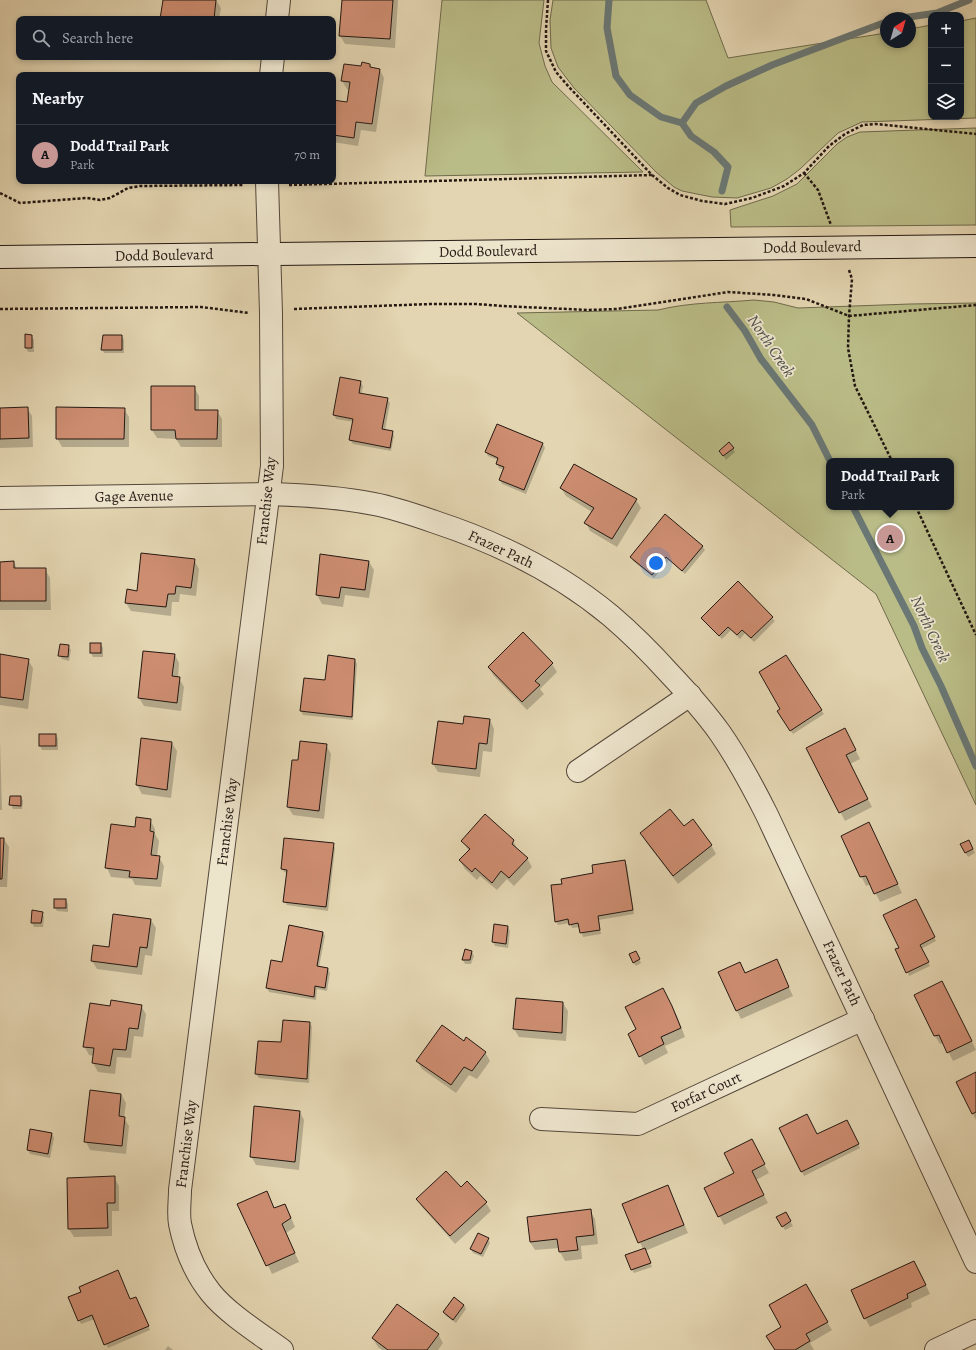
<!DOCTYPE html>
<html lang="en">
<head>
<meta charset="utf-8">
<style>
	:root { --surface:#171b24; --page:#242831; --text:#f1f3f6; --muted:#9ea1a6; --line:#363941; --accent:#c59692 }
	body { margin:0; font-family:Alegreya,serif; background:var(--page); color:var(--text) }
	.controls { position:absolute; right:12px; top:12px; display:grid; overflow:hidden; border-radius:8px; box-shadow:0 2px 6px #0003 }
	.controls button { width:36px; height:36px; display:grid; place-items:center; padding:0; border:0; border-bottom:1px solid var(--line); background:var(--surface); color:var(--text); font:20px sans-serif }
	.compass { position:absolute; left:880px; top:12px; width:36px; height:36px; border-radius:50%; background:var(--surface); box-shadow:0 2px 6px #0003; rotate:37deg }
	.you { position:absolute; left:656px; top:563px; width:14px; height:14px; margin:-10px; border:3px solid #fff; border-radius:50%; background:#1a73e8; box-shadow:0 0 0 6px #1a73e833 }
	.badge { display:grid; place-items:center; width:26px; height:26px; border-radius:50%; background:var(--accent); color:#111; font-size:13px; font-weight:700 }
	.pin { position:absolute; translate:-50% -50%; border:2px solid #fff; box-shadow:0 1px 4px #0006 }
	.popup { position:absolute; left:826px; top:458px; width:128px; height:52px; box-sizing:border-box; display:grid; place-content:center; border-radius:8px; background:var(--surface); filter:drop-shadow(0 1px 3px #0005); font-size:13px; white-space:nowrap; color:var(--muted) }
	.popup b { font-size:15px; color:var(--text) }
	.popup::after { content:''; position:absolute; left:50%; top:100%; margin-left:-8px; border:8px solid transparent; border-top-color:var(--surface) }
	.list { margin:0; padding:0; list-style:none }
	h2 { display:flex; justify-content:space-between; align-items:center; height:52px; margin:0; padding:0 16px; font-size:17px }
	h2 small { font-size:13px; font-weight:400; color:var(--muted) }
	.list li { display:grid; grid-template-columns:26px 1fr auto; gap:12px; align-items:center; box-sizing:border-box; height:60px; padding:0 16px; border-top:1px solid var(--line) }
	.list b { display:block; font-size:15px; white-space:nowrap }
	.list p { margin:0; font-size:13px; white-space:nowrap; color:var(--muted) }
	.list em { font-size:13px; font-style:normal; color:var(--muted) }
	.icon { flex:none; width:22px; height:22px; fill:none; stroke:currentColor; stroke-width:2; stroke-linecap:round; stroke-linejoin:round }
	.map { position:relative; flex:none; width:976px; height:1350px; overflow:hidden }
	.search { position:absolute; background:var(--surface); box-shadow:0 2px 6px #0003; left:16px; top:16px; width:320px; height:44px; display:flex; align-items:center; gap:10px; box-sizing:border-box; padding:0 14px; border-radius:8px; color:var(--muted); font-size:15px }
	.panel { position:absolute; background:var(--surface); box-shadow:0 2px 6px #0003; left:16px; top:72px; width:320px; height:112px; border-radius:8px }
	.map>svg:first-child { display:block }
</style>
</head>
<body>
<div class="map">
<svg width="976" height="1350" viewBox="0 0 976 1350">
	<rect width="100%" height="100%" fill="#e3d5b1"/>
	<filter id="stains"><feTurbulence type="fractalNoise" baseFrequency=".005" numOctaves="4"/><feColorMatrix values="0 0 0 0 .2 0 0 0 0 .09 0 0 0 0 .02 0 0 0 .5 -.17"/></filter>
	<radialGradient id="worn" r=".72"><stop offset=".6" stop-color="#630" stop-opacity="0"/><stop offset="1" stop-color="#630" stop-opacity=".3"/></radialGradient>
	<!-- green -->
	<g fill="#babc87" stroke="#6f6a4c" fill-rule="evenodd">
		<path d="M 442,0 L 544,0 L 539,43 L 545,66 L 552,82 L 643,172 L 425,176 Z"/>
		<path d="M 553,0 L 706,0 L 728,58 L 886,33 L 886,42 L 910,42 L 910,29 L 931,25 L 931,117 L 961,117 L 961,21 L 976,18 L 976,118 L 862,122 L 838,133 L 800,169 L 787,179 L 771,188 L 737,198 L 712,197 L 682,191 L 674,187 L 656,172 L 574,88 L 558,67 L 551,48 L 550,20 Z"/>
		<path d="M 976,128 L 976,225 L 731,227 L 730,210 L 773,196 L 797,184 L 837,144 L 847,137 L 860,132 Z"/>
		<path d="M 754,300 L 774,302 L 798,308 L 910,304 L 976,303 L 976,805 L 876,594 L 517,313 L 658,310 C 690,302 721,303 754,300 ZM 829,461 L 951,461 L 951,507 L 829,507 Z"/>
	</g>
	<!-- shadow -->
	<g fill="#0003">
		<path d="M 163,0 L 216,0 L 221,8 L 219,19 L 161,19 Z"/>
		<path d="M 343,0 L 398,0 L 395,48 L 345,44 L 340,36 Z"/>
		<path d="M 370,64 L 372,69 L 380,70 L 384,78 L 376,132 L 361,130 L 358,146 L 333,142 L 333,101 L 348,104 L 350,90 L 347,89 L 342,81 L 362,68 Z"/>
		<path d="M 31,336 L 34,340 L 34,352 L 28,352 L 26,348 Z"/>
		<path d="M 122,336 L 124,340 L 124,353 L 104,353 L 102,349 Z"/>
		<path d="M 360,382 L 363,386 L 361,394 L 387,399 L 390,403 L 385,430 L 392,432 L 394,436 L 391,451 L 353,444 L 350,440 L 354,422 L 336,419 L 334,415 Z"/>
		<path d="M 194,387 L 199,396 L 199,411 L 217,411 L 222,419 L 222,447 L 181,447 L 176,439 L 157,438 L 152,430 Z"/>
		<path d="M 27,408 L 32,416 L 33,447 L 0,448 L 0,409 Z"/>
		<path d="M 124,409 L 129,417 L 129,447 L 62,447 L 57,438 Z"/>
		<path d="M 497,425 L 543,444 L 545,448 L 526,494 L 502,484 L 500,480 L 504,470 L 499,468 L 497,464 L 498,460 L 488,456 L 486,452 Z"/>
		<path d="M 733,448 L 735,452 L 726,460 L 723,455 Z"/>
		<path d="M 561,488 L 636,500 L 641,508 L 617,547 L 590,531 L 586,523 L 592,512 L 566,496 Z"/>
		<path d="M 702,546 L 705,550 L 685,574 L 669,560 L 654,578 L 633,561 L 631,557 Z"/>
		<path d="M 194,560 L 199,569 L 196,596 L 180,594 L 179,602 L 172,602 L 171,616 L 131,611 L 126,603 L 138,592 Z"/>
		<path d="M 14,562 L 17,569 L 45,569 L 50,578 L 51,610 L 0,610 L 0,563 Z"/>
		<path d="M 369,562 L 374,570 L 369,598 L 345,595 L 343,607 L 322,604 L 317,595 Z"/>
		<path d="M 738,582 L 772,618 L 775,621 L 754,642 L 745,633 L 740,639 L 731,630 L 722,639 L 702,618 Z"/>
		<path d="M 101,644 L 103,648 L 103,657 L 93,657 L 91,653 Z"/>
		<path d="M 68,646 L 71,650 L 69,661 L 62,659 L 59,655 Z"/>
		<path d="M 0,655 L 28,660 L 33,668 L 28,709 L 0,705 Z"/>
		<path d="M 175,655 L 179,663 L 178,678 L 179,678 L 184,687 L 181,711 L 144,706 L 139,698 Z"/>
		<path d="M 355,660 L 357,664 L 353,720 L 303,715 L 301,711 L 326,681 Z"/>
		<path d="M 552,664 L 557,672 L 540,689 L 544,694 L 527,710 L 494,676 L 489,668 Z"/>
		<path d="M 821,710 L 824,714 L 793,734 L 780,715 Z"/>
		<path d="M 490,720 L 494,729 L 492,752 L 483,751 L 480,777 L 438,772 L 433,764 L 464,725 Z"/>
		<path d="M 56,735 L 58,739 L 58,750 L 42,750 L 40,746 Z"/>
		<path d="M 849,737 L 860,759 L 850,764 L 872,807 L 845,821 L 807,748 Z"/>
		<path d="M 0,740 L 2,810 L 0,810 Z"/>
		<path d="M 172,743 L 177,751 L 171,798 L 142,794 L 137,785 Z"/>
		<path d="M 326,745 L 331,754 L 324,819 L 293,815 L 288,807 L 299,762 Z"/>
		<path d="M 21,797 L 23,801 L 22,809 L 13,809 L 11,805 Z"/>
		<path d="M 150,820 L 155,829 L 155,834 L 159,841 L 157,857 L 159,857 L 164,866 L 161,887 L 135,885 L 132,879 L 111,877 L 107,868 L 136,828 Z"/>
		<path d="M 684,828 L 711,845 L 716,854 L 678,884 L 646,842 L 641,833 Z"/>
		<path d="M 873,832 L 902,893 L 880,902 L 871,884 L 866,886 L 842,836 Z"/>
		<path d="M 0,839 L 4,839 L 9,847 L 7,887 L 0,887 Z"/>
		<path d="M 462,841 L 513,841 L 518,850 L 527,858 L 532,867 L 514,886 L 507,879 L 497,890 L 480,876 L 477,880 L 465,869 L 460,861 L 469,851 Z"/>
		<path d="M 333,844 L 335,848 L 328,911 L 287,905 L 284,901 L 288,873 L 284,872 L 282,868 Z"/>
		<path d="M 961,845 L 971,845 L 975,853 L 968,857 Z"/>
		<path d="M 624,861 L 627,865 L 634,914 L 599,920 L 601,934 L 583,937 L 580,927 L 572,928 L 570,923 L 558,925 L 556,921 L 563,884 L 594,874 Z"/>
		<path d="M 66,900 L 68,904 L 68,912 L 57,911 L 55,908 Z"/>
		<path d="M 917,904 L 936,941 L 921,949 L 930,966 L 909,976 L 901,948 Z"/>
		<path d="M 42,913 L 44,917 L 43,927 L 34,927 L 32,923 Z"/>
		<path d="M 151,920 L 156,928 L 152,956 L 145,955 L 142,975 L 97,969 L 92,961 Z"/>
		<path d="M 495,925 L 508,927 L 510,931 L 508,948 L 495,946 L 493,942 Z"/>
		<path d="M 323,932 L 325,936 L 319,967 L 328,969 L 330,973 L 327,991 L 317,989 L 316,1000 L 269,992 L 267,988 L 283,963 Z"/>
		<path d="M 465,950 L 472,952 L 474,956 L 471,964 L 465,964 L 463,960 Z"/>
		<path d="M 638,956 L 641,963 L 636,966 L 633,962 Z"/>
		<path d="M 776,960 L 793,996 L 741,1019 L 737,1011 L 740,963 L 746,974 Z"/>
		<path d="M 947,991 L 976,1050 L 953,1061 L 944,1043 L 940,1044 L 935,1036 Z"/>
		<path d="M 668,998 L 677,1016 L 685,1037 L 665,1046 L 668,1053 L 645,1065 L 640,1056 L 637,1029 Z"/>
		<path d="M 563,1003 L 568,1011 L 566,1041 L 519,1037 L 514,1029 Z"/>
		<path d="M 141,1006 L 146,1014 L 143,1037 L 134,1036 L 131,1058 L 117,1057 L 115,1074 L 98,1072 L 93,1063 L 94,1056 L 89,1055 L 84,1046 L 111,1007 Z"/>
		<path d="M 310,1023 L 312,1027 L 309,1083 L 259,1078 L 256,1074 L 282,1043 Z"/>
		<path d="M 464,1042 L 485,1052 L 490,1061 L 477,1079 L 469,1075 L 456,1093 L 422,1069 L 417,1061 Z"/>
		<path d="M 976,1073 L 976,1120 L 957,1082 Z"/>
		<path d="M 121,1094 L 126,1103 L 124,1118 L 129,1126 L 126,1154 L 90,1150 L 86,1142 Z"/>
		<path d="M 300,1112 L 304,1120 L 299,1170 L 256,1165 L 251,1156 Z"/>
		<path d="M 849,1125 L 860,1148 L 804,1176 L 780,1128 L 817,1135 Z"/>
		<path d="M 31,1130 L 52,1134 L 54,1138 L 50,1158 L 30,1154 L 28,1150 Z"/>
		<path d="M 751,1141 L 769,1173 L 756,1180 L 768,1203 L 724,1225 L 705,1188 L 735,1173 Z"/>
		<path d="M 114,1177 L 119,1186 L 119,1211 L 112,1211 L 112,1236 L 74,1237 L 69,1229 Z"/>
		<path d="M 467,1182 L 486,1203 L 491,1211 L 455,1244 L 422,1207 L 417,1199 L 461,1188 Z"/>
		<path d="M 667,1186 L 672,1195 L 688,1233 L 645,1251 L 652,1267 L 634,1273 L 632,1270 L 643,1249 L 623,1204 Z"/>
		<path d="M 266,1193 L 275,1209 L 289,1213 L 295,1227 L 286,1233 L 299,1262 L 272,1274 L 239,1204 Z"/>
		<path d="M 590,1211 L 595,1219 L 598,1244 L 581,1246 L 582,1259 L 565,1261 L 560,1252 L 559,1248 L 535,1250 L 530,1242 Z"/>
		<path d="M 785,1213 L 793,1226 L 785,1230 L 778,1217 Z"/>
		<path d="M 488,1239 L 490,1243 L 483,1257 L 473,1253 L 471,1249 Z"/>
		<path d="M 919,1271 L 930,1294 L 911,1303 L 912,1307 L 870,1327 L 865,1318 Z"/>
		<path d="M 805,1286 L 832,1330 L 810,1343 L 814,1350 L 776,1350 L 783,1328 Z"/>
		<path d="M 69,1298 L 130,1301 L 138,1302 L 150,1330 L 108,1348 L 95,1319 L 81,1324 Z"/>
		<path d="M 454,1298 L 464,1305 L 466,1309 L 456,1323 L 446,1316 L 444,1312 Z"/>
		<path d="M 438,1334 L 443,1343 L 438,1350 L 382,1350 L 378,1347 L 373,1339 Z"/>
		<path d="M 168,1346 L 173,1350 L 165,1350 Z"/>
	</g>
	<g fill="none" stroke-linecap="round" stroke-linejoin="round">
		<!-- stream -->
		<g stroke="#6a7774" stroke-width="7">
			<path d="M 609,0 L 607,28 L 616,76 L 630,95 L 661,117 L 682,123 L 691,136 L 714,152 L 728,167 L 722,191"/>
			<path d="M 902,18 L 937,13 L 969,0"/>
			<path d="M 682,123 L 696,103 L 726,86 L 772,65 L 886,22"/>
			<path d="M 727,307 L 745,331 L 761,359 L 812,425 L 830,461"/>
			<path d="M 853,507 L 914,626 L 922,648 L 941,686 L 976,766"/>
		</g>
	</g>
	<!-- building -->
	<g fill="#cd8d71" stroke="#241812">
		<path d="M 163,0 L 216,0 L 214,19 L 160,19 Z"/>
		<path d="M 342,0 L 393,0 L 390,39 L 339,36 Z"/>
		<path d="M 362,62 L 370,64 L 370,67 L 380,69 L 372,124 L 356,122 L 354,138 L 333,135 L 333,100 L 347,102 L 350,82 L 341,81 L 344,64 L 361,66 Z"/>
		<path d="M 25,334 L 32,335 L 32,348 L 25,348 Z"/>
		<path d="M 103,335 L 122,335 L 122,350 L 101,350 Z"/>
		<path d="M 340,377 L 361,381 L 359,393 L 388,398 L 382,429 L 393,431 L 390,448 L 349,440 L 353,419 L 333,415 Z"/>
		<path d="M 151,386 L 195,386 L 195,410 L 218,410 L 217,439 L 176,439 L 175,430 L 151,430 Z"/>
		<path d="M 28,407 L 29,438 L 0,439 L 0,408 Z"/>
		<path d="M 56,407 L 125,408 L 124,439 L 56,439 Z"/>
		<path d="M 497,424 L 543,443 L 524,490 L 499,480 L 504,467 L 496,464 L 498,458 L 485,452 Z"/>
		<path d="M 729,442 L 734,448 L 723,456 L 719,451 Z"/>
		<path d="M 574,464 L 637,499 L 612,539 L 584,523 L 594,508 L 560,488 Z"/>
		<path d="M 665,514 L 703,546 L 682,571 L 666,557 L 652,575 L 630,557 Z"/>
		<path d="M 141,553 L 195,559 L 191,588 L 176,586 L 175,594 L 168,594 L 166,607 L 125,603 L 127,589 L 137,591 Z"/>
		<path d="M 320,554 L 369,561 L 365,590 L 341,587 L 339,598 L 316,595 Z"/>
		<path d="M 14,561 L 14,568 L 46,568 L 46,601 L 0,601 L 0,562 Z"/>
		<path d="M 738,581 L 773,617 L 751,638 L 742,630 L 737,635 L 728,627 L 719,636 L 701,618 Z"/>
		<path d="M 523,632 L 553,663 L 535,681 L 540,685 L 522,702 L 488,667 Z"/>
		<rect x="90" y="643" width="11" height="10"/>
		<path d="M 60,644 L 69,645 L 68,657 L 58,656 Z"/>
		<path d="M 143,651 L 175,654 L 172,676 L 180,677 L 177,703 L 138,698 Z"/>
		<path d="M 0,654 L 29,659 L 23,700 L 0,697 Z"/>
		<path d="M 328,655 L 355,659 L 352,717 L 300,711 L 304,678 L 325,680 Z"/>
		<path d="M 786,655 L 822,710 L 790,731 L 777,711 L 780,709 L 759,672 Z"/>
		<path d="M 464,716 L 490,719 L 487,744 L 479,743 L 476,769 L 432,764 L 438,721 L 463,724 Z"/>
		<path d="M 845,728 L 856,750 L 846,755 L 868,799 L 839,813 L 806,748 Z"/>
		<rect x="39" y="734" width="17" height="12"/>
		<path d="M 141,738 L 172,742 L 167,790 L 136,785 Z"/>
		<path d="M 300,741 L 327,744 L 319,811 L 287,807 L 292,760 L 298,760 Z"/>
		<path d="M 10,796 L 21,796 L 21,806 L 9,805 Z"/>
		<path d="M 670,809 L 684,826 L 693,819 L 712,845 L 673,876 L 640,833 Z"/>
		<path d="M 485,814 L 514,840 L 512,844 L 528,858 L 509,878 L 501,871 L 492,883 L 475,868 L 472,872 L 459,860 L 470,849 L 461,841 Z"/>
		<path d="M 136,817 L 151,819 L 150,831 L 154,832 L 151,855 L 160,856 L 157,879 L 129,877 L 130,871 L 105,868 L 111,824 L 135,827 Z"/>
		<path d="M 869,822 L 898,884 L 874,894 L 866,876 L 860,877 L 841,836 Z"/>
		<path d="M 0,838 L 4,838 L 2,879 L 0,879 Z"/>
		<path d="M 284,838 L 334,843 L 326,907 L 283,902 L 287,870 L 281,869 Z"/>
		<path d="M 969,840 L 973,849 L 965,853 L 960,844 Z"/>
		<path d="M 625,860 L 633,910 L 598,916 L 600,930 L 580,933 L 578,923 L 569,925 L 568,919 L 555,922 L 551,885 L 562,884 L 561,879 L 593,873 L 592,865 Z"/>
		<rect x="54" y="899" width="12" height="9"/>
		<path d="M 916,899 L 935,937 L 920,945 L 929,962 L 906,973 L 895,949 L 899,948 L 883,915 Z"/>
		<path d="M 32,910 L 43,912 L 41,923 L 31,923 Z"/>
		<path d="M 113,914 L 151,919 L 147,948 L 140,947 L 137,967 L 91,961 L 93,945 L 109,947 Z"/>
		<path d="M 494,924 L 508,926 L 506,944 L 492,942 Z"/>
		<path d="M 289,925 L 323,932 L 317,966 L 328,968 L 325,988 L 315,986 L 314,997 L 266,988 L 271,960 L 282,962 Z"/>
		<path d="M 465,949 L 472,951 L 470,960 L 462,960 Z"/>
		<path d="M 636,951 L 640,959 L 633,963 L 629,954 Z"/>
		<path d="M 777,959 L 789,987 L 736,1011 L 718,972 L 740,962 L 745,973 Z"/>
		<path d="M 942,981 L 972,1041 L 947,1053 L 939,1035 L 934,1036 L 914,995 Z"/>
		<path d="M 663,988 L 672,1006 L 681,1028 L 661,1037 L 664,1044 L 639,1057 L 628,1034 L 636,1029 L 625,1007 Z"/>
		<path d="M 516,998 L 563,1002 L 562,1033 L 513,1029 Z"/>
		<path d="M 111,1000 L 142,1005 L 138,1029 L 129,1028 L 126,1050 L 113,1049 L 110,1066 L 92,1063 L 94,1048 L 83,1047 L 90,1003 L 110,1006 Z"/>
		<path d="M 283,1020 L 310,1022 L 307,1079 L 255,1074 L 258,1041 L 281,1042 Z"/>
		<path d="M 442,1025 L 464,1041 L 466,1037 L 486,1052 L 472,1071 L 464,1067 L 451,1085 L 416,1061 Z"/>
		<path d="M 976,1072 L 976,1112 L 972,1114 L 956,1082 Z"/>
		<path d="M 90,1090 L 121,1094 L 119,1116 L 125,1117 L 122,1146 L 84,1142 Z"/>
		<path d="M 254,1106 L 300,1111 L 295,1162 L 250,1157 Z"/>
		<path d="M 807,1114 L 817,1134 L 847,1120 L 859,1144 L 801,1172 L 779,1128 Z"/>
		<path d="M 30,1129 L 52,1133 L 48,1154 L 27,1150 Z"/>
		<path d="M 752,1139 L 765,1164 L 752,1171 L 764,1195 L 718,1217 L 704,1188 L 734,1173 L 724,1153 Z"/>
		<path d="M 446,1171 L 461,1187 L 467,1181 L 487,1202 L 450,1236 L 416,1199 Z"/>
		<path d="M 115,1176 L 115,1203 L 107,1203 L 108,1228 L 68,1229 L 67,1178 Z"/>
		<path d="M 668,1185 L 684,1225 L 638,1243 L 622,1204 Z"/>
		<path d="M 267,1191 L 274,1208 L 285,1204 L 291,1218 L 282,1224 L 295,1253 L 266,1266 L 237,1204 Z"/>
		<path d="M 591,1209 L 594,1235 L 576,1237 L 578,1250 L 559,1252 L 557,1239 L 530,1242 L 527,1217 Z"/>
		<path d="M 786,1212 L 791,1221 L 782,1227 L 776,1217 Z"/>
		<path d="M 478,1233 L 489,1238 L 481,1254 L 470,1249 Z"/>
		<path d="M 645,1248 L 651,1263 L 631,1270 L 625,1255 Z"/>
		<path d="M 914,1261 L 926,1285 L 907,1294 L 908,1298 L 864,1319 L 851,1290 Z"/>
		<path d="M 118,1270 L 130,1299 L 136,1297 L 149,1326 L 104,1345 L 92,1315 L 78,1321 L 68,1297 L 81,1292 L 79,1287 Z"/>
		<path d="M 806,1284 L 828,1322 L 806,1334 L 810,1341 L 795,1350 L 775,1350 L 766,1336 L 781,1327 L 769,1305 Z"/>
		<path d="M 454,1297 L 464,1305 L 453,1320 L 443,1312 Z"/>
		<path d="M 397,1304 L 439,1334 L 427,1350 L 388,1350 L 372,1338 Z"/>
	</g>
	<g fill="none" stroke-linecap="round" stroke-linejoin="round">
		<!-- street casing -->
		<g stroke="#54473a" stroke-width="24">
			<g id="street">
				<path d="M 277,19 L 279,0"/>
				<path d="M 271,75 L 273,57"/>
				<path d="M 267,181 L 271,313 L 272,466 L 180,1190 C 180,1201 178,1213 180,1224 C 185,1249 195,1273 211,1293 C 227,1313 260,1334 282,1350"/>
				<path d="M 0,498 L 268,494 C 304,495 340,497 374,504 C 395,508 415,515 435,522 C 499,543 558,572 611,616 C 632,634 651,653 669,673 C 687,692 705,712 720,733 C 738,759 753,787 767,815 L 976,1262"/>
				<path d="M 578,771 L 690,695"/>
				<path d="M 541,1119 L 638,1124 L 863,1019"/>
				<path d="M 936,1350 L 976,1331"/>
			</g>
		</g>
		<!-- secondary casing -->
		<g stroke="#241812" stroke-width="24">
			<path id="secondary" d="M 0,257 L 976,246"/>
		</g>
		<!-- path -->
		<g stroke="#241812" stroke-width="2.5" stroke-dasharray="3 2" stroke-linecap="butt">
			<path d="M 548,0 L 546,29 L 546,51 L 556,72 L 569,87 L 652,175 L 668,188 L 680,195 L 702,201 L 725,204 L 752,198 L 784,186 L 804,173 L 829,146 L 845,134 L 863,125 L 876,124 L 976,134"/>
			<path d="M 804,173 L 818,190 L 831,225"/>
			<path d="M 289,185 L 652,175"/>
			<path d="M 0,193 L 20,203 L 87,198 L 100,200 L 110,198 L 128,188 L 140,186 L 244,185"/>
			<path d="M 849,270 L 852,279 L 849,316 L 848,348 L 855,386 L 892,461"/>
			<path d="M 0,309 L 201,307 L 249,313"/>
			<path d="M 294,309 L 431,304 L 477,304 L 502,306 L 588,310 L 617,309 L 728,292 L 774,295 L 806,299 L 849,316 L 976,305"/>
			<path d="M 916,507 L 976,635"/>
		</g>
		<!-- street -->
		<use href="#street" stroke="#ede4cc" stroke-width="22"/>
		<!-- secondary -->
		<use href="#secondary" stroke="#ede4cc" stroke-width="22"/>
	</g>
	<g text-anchor="middle" dominant-baseline="central" stroke-width="3.5" stroke-linejoin="round" paint-order="stroke">
		<!-- street labels -->
		<g font-size="15" fill="#241812" stroke="#ede4cc">
			<text transform="translate(812 247) rotate(-1)">Dodd Boulevard</text>
			<text transform="translate(488 251) rotate(-1)">Dodd Boulevard</text>
			<text transform="translate(164 255) rotate(-1)">Dodd Boulevard</text>
			<text transform="translate(134 496) rotate(-1)">Gage Avenue</text>
			<text transform="translate(266 501) rotate(-84)">Franchise Way</text>
			<text transform="translate(501 549) rotate(25)">Frazer Path</text>
			<text transform="translate(227 822) rotate(-83)">Franchise Way</text>
			<text transform="translate(842 973) rotate(65)">Frazer Path</text>
			<text transform="translate(706 1092) rotate(-25)">Forfar Court</text>
			<text transform="translate(186 1144) rotate(-83)">Franchise Way</text>
		</g>
		<!-- water labels -->
		<g font-size="16" font-style="italic" fill="#4d4f4b" stroke="#ede4cc">
			<text transform="translate(771 346) rotate(56)">North Creek</text>
			<text transform="translate(930 629) rotate(65)">North Creek</text>
		</g>
	</g>
	<rect width="100%" height="100%" filter="url(#stains)"/>
	<rect width="100%" height="100%" fill="url(#worn)"/>
</svg>
<div class="controls">
<button>+</button>
<button>−</button>
<button><svg class="icon" aria-label="layers" viewBox="0 0 24 24"><path d="M12 4l9 5-9 5-9-5zM3 14l9 5 9-5"/></svg></button>
</div>
<svg class="compass" viewBox="-18 -18 36 36"><path d="M0-13l5 13h-10z" fill="#e53935"/><path d="M0 13l5-13h-10z" fill="#9ea1a6"/></svg>
<div class="you"></div>
<div class="pin badge" style="left:890px;top:538px">A</div>
<div class="popup"><b>Dodd Trail Park</b>Park</div>
<div class="search"><svg class="icon" aria-label="search" viewBox="0 0 24 24"><circle cx="10" cy="10" r="6"/><path d="M15 15l6 6"/></svg>Search here</div>
<section class="panel">
<h2>Nearby<small></small></h2>
<ul class="list">
<li><span class="badge">A</span><div><b>Dodd Trail Park</b><p>Park</p></div><em>70 m</em></li>
</ul>
</section>
</div>
</body>
</html>
